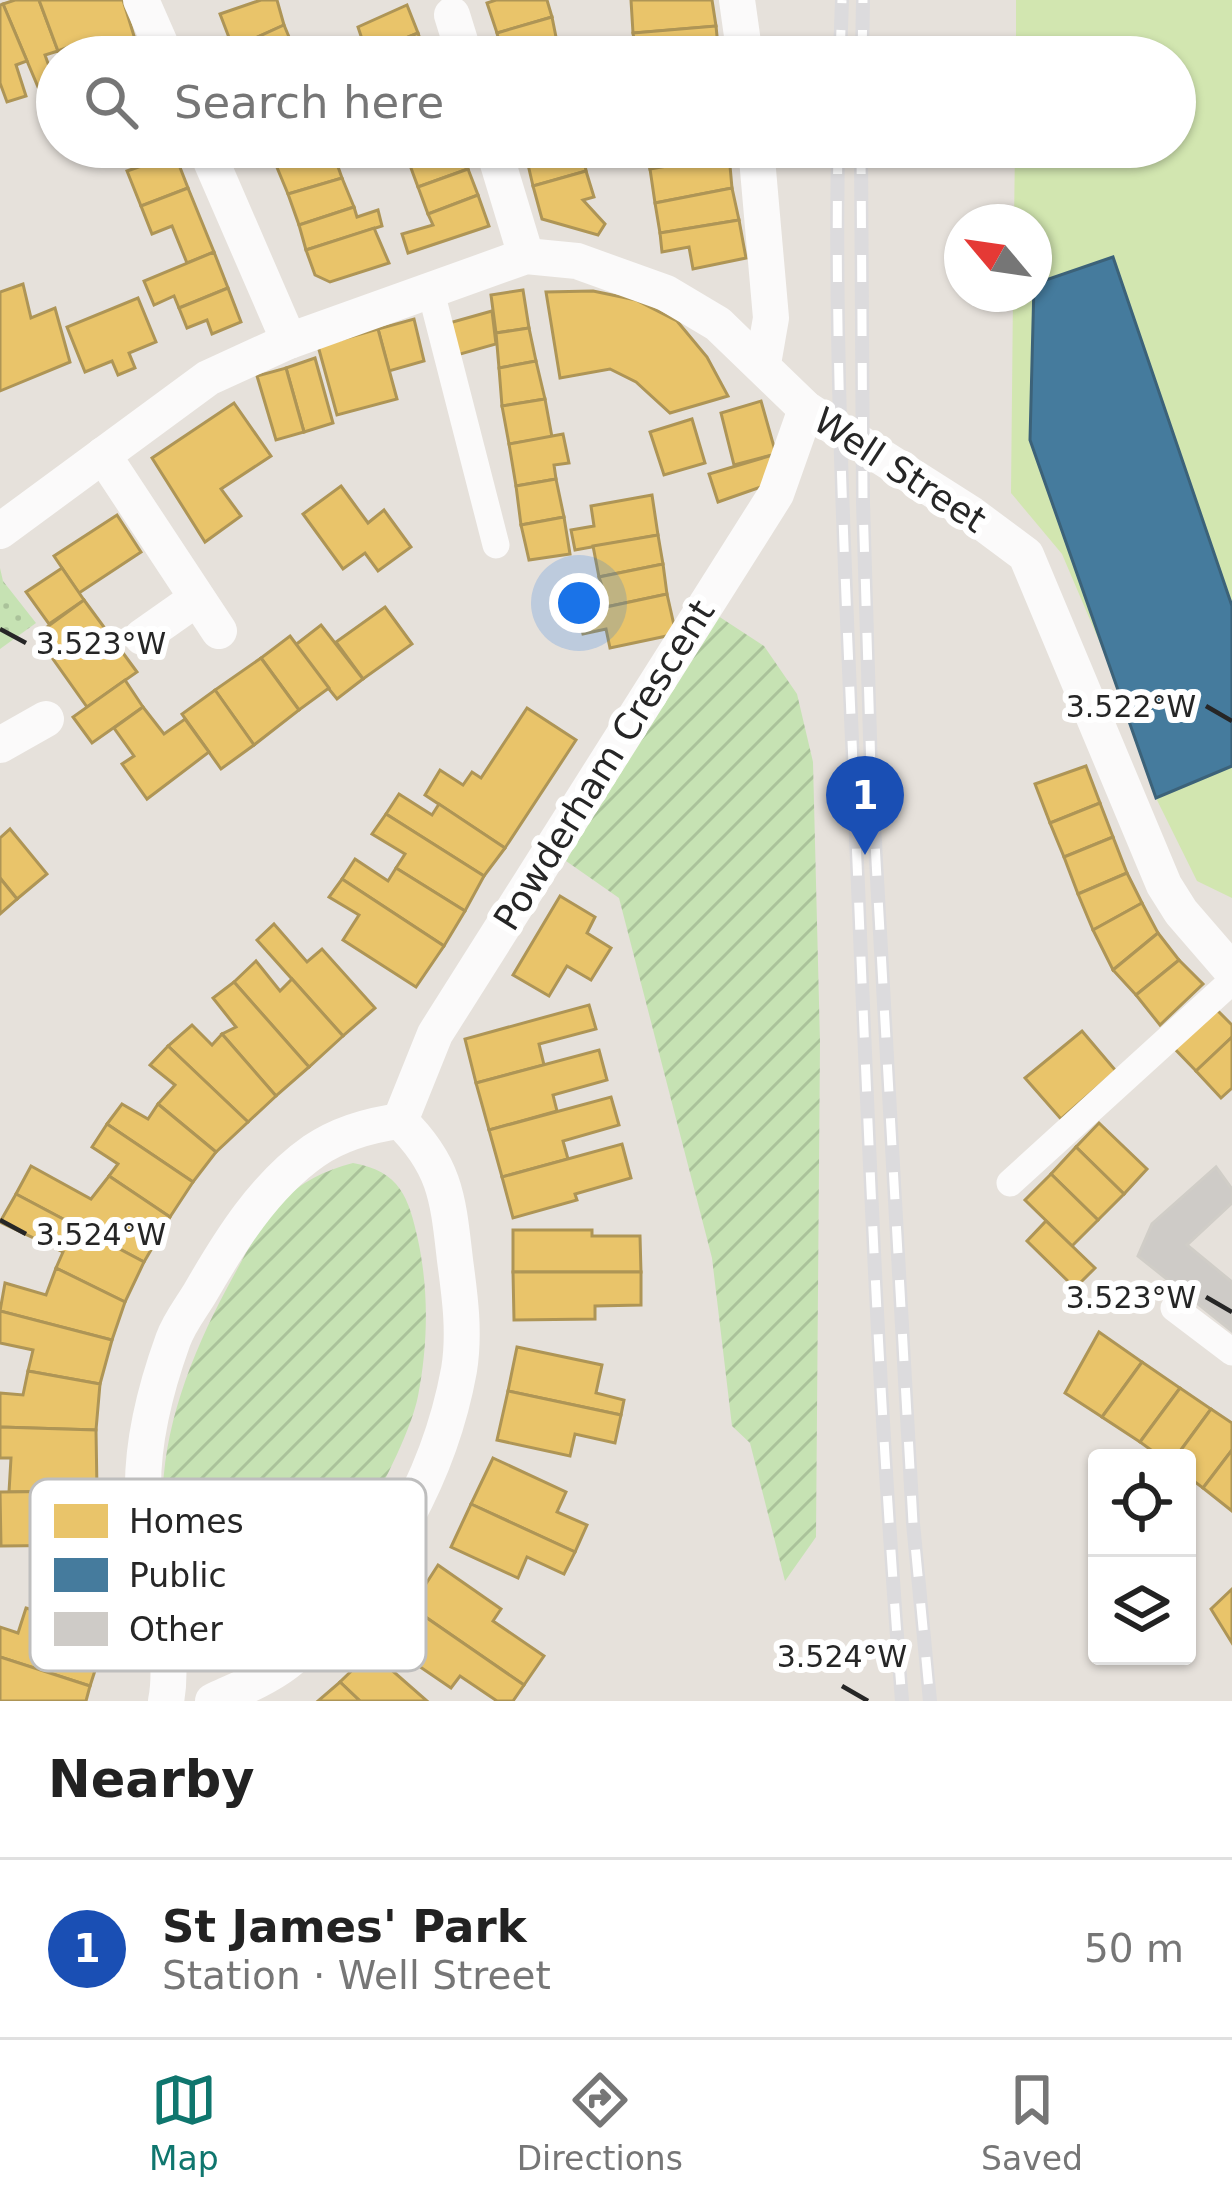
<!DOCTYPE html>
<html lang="en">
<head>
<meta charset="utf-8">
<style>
	:root { --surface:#fff; --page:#f2f2f2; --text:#222; --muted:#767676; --line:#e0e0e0; --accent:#0f766e }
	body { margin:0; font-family:"DejaVu Sans",sans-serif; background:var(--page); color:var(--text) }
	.controls { position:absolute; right:36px; bottom:36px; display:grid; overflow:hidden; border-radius:12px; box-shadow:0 3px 9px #0004 }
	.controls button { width:108px; height:108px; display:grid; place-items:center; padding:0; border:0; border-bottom:3px solid var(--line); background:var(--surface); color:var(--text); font:60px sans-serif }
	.compass { position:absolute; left:944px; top:204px; width:108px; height:108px; border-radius:50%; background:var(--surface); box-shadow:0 3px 9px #0004; rotate:299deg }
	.you { position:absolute; left:579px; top:603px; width:42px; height:42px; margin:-30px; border:9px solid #fff; border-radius:50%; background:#1a73e8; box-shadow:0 0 0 18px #1a73e833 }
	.badge { display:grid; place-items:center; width:78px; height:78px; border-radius:50%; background:var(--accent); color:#fff; font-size:39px; font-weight:700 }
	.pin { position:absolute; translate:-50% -99px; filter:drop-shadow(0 3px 6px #0008) }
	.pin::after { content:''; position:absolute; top:63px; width:42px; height:36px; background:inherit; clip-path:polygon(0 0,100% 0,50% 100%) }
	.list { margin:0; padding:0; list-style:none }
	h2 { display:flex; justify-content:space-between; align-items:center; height:156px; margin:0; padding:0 48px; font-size:51px }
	h2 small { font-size:39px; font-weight:400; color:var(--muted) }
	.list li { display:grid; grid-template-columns:78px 1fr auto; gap:36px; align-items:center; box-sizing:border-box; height:180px; padding:0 48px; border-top:3px solid var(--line) }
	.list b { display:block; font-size:45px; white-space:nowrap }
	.list p { margin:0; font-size:39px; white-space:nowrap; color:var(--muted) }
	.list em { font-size:39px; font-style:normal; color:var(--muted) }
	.icon { flex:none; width:66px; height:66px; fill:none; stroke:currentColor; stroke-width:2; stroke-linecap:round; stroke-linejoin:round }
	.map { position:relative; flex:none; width:1232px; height:1701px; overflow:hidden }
	.search { position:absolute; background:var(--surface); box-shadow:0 3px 9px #0004; left:36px; right:36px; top:36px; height:132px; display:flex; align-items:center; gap:30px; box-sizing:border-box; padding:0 42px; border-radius:66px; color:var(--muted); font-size:45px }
	.sheet { height:336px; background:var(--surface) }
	nav { display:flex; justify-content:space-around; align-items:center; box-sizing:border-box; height:168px; border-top:3px solid var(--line); background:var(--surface); font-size:33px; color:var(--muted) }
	nav a { display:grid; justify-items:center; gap:6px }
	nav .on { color:var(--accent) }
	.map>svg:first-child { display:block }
</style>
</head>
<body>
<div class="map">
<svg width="1232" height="1701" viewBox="0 0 1232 1701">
	<defs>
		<pattern id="grass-dots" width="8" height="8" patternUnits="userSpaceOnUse" patternTransform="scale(3)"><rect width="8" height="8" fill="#c6e2b3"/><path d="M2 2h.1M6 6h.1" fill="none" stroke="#aac29a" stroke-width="1.8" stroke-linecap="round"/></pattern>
		<pattern id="garden-furrows" width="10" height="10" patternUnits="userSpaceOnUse" patternTransform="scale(3)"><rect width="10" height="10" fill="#c6e2b3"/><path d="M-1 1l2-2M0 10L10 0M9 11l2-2" fill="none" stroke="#aac29a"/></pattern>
	</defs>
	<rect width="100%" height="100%" fill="#e6e1db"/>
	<!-- grass -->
	<path fill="url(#grass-dots)" d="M 0,568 L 3,581 L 36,623 L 0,649 Z"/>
	<!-- garden -->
	<g fill="url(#garden-furrows)">
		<path d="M 712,612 L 764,646 L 797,694 L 813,762 L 820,1043 L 816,1537 L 785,1581 L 750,1443 L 732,1426 L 712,1258 L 619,898 L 566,861 Z"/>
		<path d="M 353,1163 C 400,1171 409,1198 418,1240 C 429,1291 428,1345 418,1396 C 408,1448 340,1567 305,1608 C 284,1634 257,1645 228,1656 C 185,1637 179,1613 170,1570 C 147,1471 180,1376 227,1288 C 243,1259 258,1227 281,1203 C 302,1181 324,1171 353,1163 Z"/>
	</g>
	<!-- pitch -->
	<path fill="#d2e6b0" d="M 1016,0 L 1232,0 L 1232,898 L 1197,881 L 1156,798 L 1111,669 L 1062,554 L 1011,493 L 1013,294 L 1034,294 L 1034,222 L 1014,222 L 1015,147 L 1175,147 L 1175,57 L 1016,57 Z"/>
	<!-- homes -->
	<g fill="#e9c46a" stroke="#ae9556" stroke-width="3">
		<path d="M 15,0 L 39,0 L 58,51 L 45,55 L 55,83 L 38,87 L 3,4 Z"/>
		<path d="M 39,0 L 123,0 L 138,49 L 116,57 L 88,57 L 82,42 L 58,51 Z"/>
		<path d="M 261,0 L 277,0 L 284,25 L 233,48 L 220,14 Z"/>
		<path d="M 496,0 L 547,0 L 552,17 L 497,33 L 487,3 Z"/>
		<path d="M 631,0 L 712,0 L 716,26 L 633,33 Z"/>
		<path d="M 3,4 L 27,61 L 16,65 L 26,96 L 7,102 L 0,83 L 0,5 Z"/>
		<path d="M 407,5 L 418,33 L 367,54 L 358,27 Z"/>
		<path d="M 552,17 L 558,47 L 531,57 L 503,57 L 497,33 Z"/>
		<path d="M 284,25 L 297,56 L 237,57 L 233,48 Z"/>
		<path d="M 716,26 L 719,56 L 637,57 L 633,33 Z"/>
		<path d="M 418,33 L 426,57 L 369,57 L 367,54 Z"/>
		<path d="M 558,47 L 561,57 L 531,57 Z"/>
		<path d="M 143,147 L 172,147 L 188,188 L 141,206 L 127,171 L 150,163 Z"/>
		<path d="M 269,147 L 321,147 L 276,165 Z"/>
		<path d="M 321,147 L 331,147 L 342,178 L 288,194 L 276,165 Z"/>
		<path d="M 404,147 L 446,147 L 408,160 Z"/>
		<path d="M 446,147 L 460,147 L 468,169 L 418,187 L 408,160 Z"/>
		<path d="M 523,147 L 556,147 L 526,156 Z"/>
		<path d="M 556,147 L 582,147 L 586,171 L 533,186 L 526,156 Z"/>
		<path d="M 647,147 L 728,147 L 729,155 L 650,169 Z"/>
		<path d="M 729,155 L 732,188 L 655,203 L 650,169 Z"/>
		<path d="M 468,169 L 478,195 L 428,214 L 418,187 Z"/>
		<path d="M 586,171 L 594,197 L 583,200 L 605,224 L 598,235 L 542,219 L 533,186 Z"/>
		<path d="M 342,178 L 354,207 L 299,225 L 288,194 Z"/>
		<path d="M 188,188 L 214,252 L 187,263 L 172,226 L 152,234 L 141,206 Z"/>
		<path d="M 732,188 L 739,220 L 660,233 L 655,203 Z"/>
		<path d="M 478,195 L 489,226 L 408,253 L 402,234 L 433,225 L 428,214 Z"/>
		<path d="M 354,207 L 357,217 L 378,210 L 382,226 L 306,250 L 299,225 Z"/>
		<path d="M 739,220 L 746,258 L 693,269 L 689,247 L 662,252 L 660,233 Z"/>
		<path d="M 374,228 L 389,263 L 330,282 L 315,275 L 306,250 Z"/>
		<path d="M 214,252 L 228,288 L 179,308 L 174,296 L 154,305 L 144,281 Z"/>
		<path d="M 23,284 L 31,318 L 55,308 L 70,362 L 0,391 L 0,292 Z"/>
		<path d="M 228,288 L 241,322 L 212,334 L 207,320 L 187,328 L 179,308 Z"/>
		<path d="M 523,290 L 529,328 L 496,333 L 491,295 Z"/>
		<path d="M 593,291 L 636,300 L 677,321 L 707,357 L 728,396 L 670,413 L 636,382 L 610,369 L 560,378 L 546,292 Z"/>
		<path d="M 138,298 L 156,342 L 129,353 L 135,368 L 118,375 L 112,361 L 85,372 L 67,327 Z"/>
		<path d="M 492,311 L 496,344 L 457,355 L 449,323 Z"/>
		<path d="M 414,319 L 424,361 L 389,371 L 378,329 Z"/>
		<path d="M 529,328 L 536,361 L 499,368 L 496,333 Z"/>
		<path d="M 378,329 L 397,399 L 337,415 L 318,346 Z"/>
		<path d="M 315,358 L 333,423 L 304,432 L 286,368 Z"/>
		<path d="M 536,361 L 545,399 L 502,406 L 499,368 Z"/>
		<path d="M 286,368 L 304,432 L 276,440 L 257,376 Z"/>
		<path d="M 545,399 L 552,437 L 509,444 L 502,406 Z"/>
		<path d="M 761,401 L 776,454 L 734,465 L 721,413 Z"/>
		<path d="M 234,403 L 271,456 L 221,489 L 241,516 L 205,542 L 152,458 Z"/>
		<path d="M 692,419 L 705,463 L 664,475 L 650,432 Z"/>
		<path d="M 563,434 L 569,463 L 554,465 L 556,479 L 516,486 L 509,444 Z"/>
		<path d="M 776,454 L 775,482 L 718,502 L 709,474 Z"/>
		<path d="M 556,479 L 564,517 L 521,525 L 516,486 Z"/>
		<path d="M 341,486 L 368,523 L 384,510 L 411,547 L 378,571 L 365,553 L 343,569 L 303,514 Z"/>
		<path d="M 652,495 L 658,535 L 575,550 L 571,530 L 594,526 L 591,506 Z"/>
		<path d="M 117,515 L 141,552 L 79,593 L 54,556 Z"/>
		<path d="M 564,517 L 570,554 L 529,560 L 521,525 Z"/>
		<path d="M 658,535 L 663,564 L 599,577 L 593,546 Z"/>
		<path d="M 663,564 L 667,594 L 578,613 L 575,595 L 603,589 L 599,577 Z"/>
		<path d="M 62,568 L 84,600 L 49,624 L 26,592 Z"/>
		<path d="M 667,594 L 676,634 L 610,648 L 606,629 L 583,634 L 578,613 Z"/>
		<path d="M 84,600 L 137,672 L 87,707 L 36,635 Z"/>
		<path d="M 385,607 L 412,644 L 363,679 L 336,642 Z"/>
		<path d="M 321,625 L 363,679 L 337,699 L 294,646 Z"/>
		<path d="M 290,636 L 329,688 L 299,710 L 261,658 Z"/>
		<path d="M 261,658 L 299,710 L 254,745 L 215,690 Z"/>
		<path d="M 125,680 L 143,707 L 92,743 L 73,717 Z"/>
		<path d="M 215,690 L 254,745 L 221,769 L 182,714 Z"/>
		<path d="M 143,707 L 164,734 L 185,719 L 209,752 L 147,799 L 122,764 L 134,756 L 114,728 Z"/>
		<path d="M 527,708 L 576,740 L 505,848 L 425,795 L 440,770 L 463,785 L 472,772 L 481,778 Z"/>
		<path d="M 1086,766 L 1100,803 L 1050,823 L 1035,784 Z"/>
		<path d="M 399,794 L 432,815 L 439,804 L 505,848 L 484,876 L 386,814 Z"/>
		<path d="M 1100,803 L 1113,837 L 1064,857 L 1050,823 Z"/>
		<path d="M 386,814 L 484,876 L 465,911 L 396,868 L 405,854 L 372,834 Z"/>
		<path d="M 10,829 L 47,874 L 17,899 L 0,878 L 0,838 Z"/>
		<path d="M 1113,837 L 1127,873 L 1078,894 L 1064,857 Z"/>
		<path d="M 355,859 L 388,881 L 396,868 L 465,911 L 444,946 L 342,879 Z"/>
		<path d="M 1127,873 L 1142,903 L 1093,930 L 1078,894 Z"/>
		<path d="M 0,878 L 17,899 L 0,914 Z"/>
		<path d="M 342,879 L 444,946 L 416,987 L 343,940 L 359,915 L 329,897 Z"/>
		<path d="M 560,896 L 595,917 L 587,933 L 611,948 L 591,980 L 567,966 L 549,996 L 513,975 Z"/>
		<path d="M 1142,903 L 1158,933 L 1113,970 L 1093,930 Z"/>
		<path d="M 274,924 L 307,962 L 322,949 L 375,1008 L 343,1036 L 257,940 Z"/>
		<path d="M 1158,933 L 1179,960 L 1136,995 L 1113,970 Z"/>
		<path d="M 1179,960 L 1203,984 L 1160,1025 L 1136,995 Z"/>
		<path d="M 256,961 L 280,991 L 292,979 L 343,1036 L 309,1067 L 234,982 Z"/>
		<path d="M 234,982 L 309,1067 L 276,1096 L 222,1034 L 236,1027 L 213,998 Z"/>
		<path d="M 589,1005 L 596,1029 L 539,1044 L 544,1065 L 476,1083 L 465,1039 Z"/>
		<path d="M 1214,1007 L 1232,1025 L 1232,1037 L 1196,1071 L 1172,1046 Z"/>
		<path d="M 192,1025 L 212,1045 L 222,1034 L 276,1096 L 248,1122 L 168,1046 Z"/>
		<path d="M 1082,1031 L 1116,1071 L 1061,1119 L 1025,1078 Z"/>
		<path d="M 1232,1037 L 1232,1088 L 1221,1098 L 1196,1071 Z"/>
		<path d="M 168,1046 L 248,1122 L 216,1152 L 158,1104 L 175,1085 L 150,1065 Z"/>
		<path d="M 599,1050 L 607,1080 L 553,1095 L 557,1111 L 489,1130 L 476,1083 Z"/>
		<path d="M 611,1097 L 619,1125 L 563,1141 L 568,1159 L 502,1177 L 489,1130 Z"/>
		<path d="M 122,1104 L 148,1119 L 158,1104 L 216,1152 L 193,1182 L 107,1124 Z"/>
		<path d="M 1099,1123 L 1147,1169 L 1124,1194 L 1076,1147 Z"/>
		<path d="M 107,1124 L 193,1182 L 170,1217 L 109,1176 L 118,1164 L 92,1147 Z"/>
		<path d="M 622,1144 L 631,1178 L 575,1194 L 577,1200 L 513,1218 L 502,1177 Z"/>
		<path d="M 1076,1147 L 1124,1194 L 1098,1220 L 1051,1174 Z"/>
		<path d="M 31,1166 L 91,1199 L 109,1176 L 170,1217 L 144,1262 L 16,1194 Z"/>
		<path d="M 1051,1174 L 1098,1220 L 1072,1246 L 1025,1200 Z"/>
		<path d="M 16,1194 L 144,1262 L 125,1302 L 56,1268 L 63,1252 L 0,1222 Z"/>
		<path d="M 1046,1221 L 1095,1268 L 1075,1288 L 1027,1241 Z"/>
		<path d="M 513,1230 L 592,1230 L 592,1236 L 640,1236 L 641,1272 L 513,1272 Z"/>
		<path d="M 56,1268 L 125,1302 L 112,1340 L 0,1311 L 5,1283 L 46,1295 Z"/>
		<path d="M 513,1272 L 641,1272 L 641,1305 L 595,1306 L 595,1319 L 514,1320 Z"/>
		<path d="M 0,1311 L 112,1340 L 100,1384 L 28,1371 L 33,1350 L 0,1343 Z"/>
		<path d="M 1099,1332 L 1142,1362 L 1102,1417 L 1065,1393 Z"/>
		<path d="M 517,1347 L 602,1365 L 596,1393 L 624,1400 L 621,1415 L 508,1391 Z"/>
		<path d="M 1142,1362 L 1180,1388 L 1140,1442 L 1102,1417 Z"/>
		<path d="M 28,1371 L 100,1384 L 96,1430 L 0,1427 L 0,1393 L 23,1395 Z"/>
		<path d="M 1180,1388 L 1211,1409 L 1175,1458 L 1162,1458 L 1140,1442 Z"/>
		<path d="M 508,1391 L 621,1415 L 615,1443 L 575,1434 L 570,1456 L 497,1440 Z"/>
		<path d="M 1211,1409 L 1232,1423 L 1232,1450 L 1203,1488 L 1187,1476 L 1187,1458 L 1175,1458 Z"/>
		<path d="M 0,1427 L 96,1430 L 97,1491 L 9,1492 L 11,1458 L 0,1458 Z"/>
		<path d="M 1232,1450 L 1232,1511 L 1203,1488 Z"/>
		<path d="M 493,1458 L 566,1492 L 557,1512 L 587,1525 L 575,1552 L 471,1504 Z"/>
		<path d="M 97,1491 L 97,1545 L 1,1546 L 0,1492 Z"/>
		<path d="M 471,1504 L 575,1552 L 564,1574 L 527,1557 L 518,1578 L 451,1547 Z"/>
		<path d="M 438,1565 L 501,1609 L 493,1621 L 544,1656 L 524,1685 L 411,1607 Z"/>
		<path d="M 1232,1589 L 1232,1643 L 1211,1609 Z"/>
		<path d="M 411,1607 L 524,1685 L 513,1701 L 497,1701 L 460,1676 L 451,1688 L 385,1643 Z"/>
		<path d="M 26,1608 L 107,1633 L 90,1686 L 0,1657 L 0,1627 L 18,1633 Z"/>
		<path d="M 371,1652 L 427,1701 L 360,1701 L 340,1682 Z"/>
		<path d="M 0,1657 L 90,1686 L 86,1701 L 0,1701 Z"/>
		<path d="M 340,1682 L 360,1701 L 318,1701 Z"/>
	</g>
	<!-- public -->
	<path fill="#457b9d" stroke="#3c6279" stroke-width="3" d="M 1113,257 L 1232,606 L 1232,766 L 1156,798 L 1030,440 L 1034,284 Z"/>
	<!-- building -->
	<path fill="#cecbc7" stroke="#d0cdc7" stroke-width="3" d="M 1216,1167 L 1232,1189 L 1232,1203 L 1187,1245 L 1232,1282 L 1232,1331 L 1138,1256 L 1152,1224 Z"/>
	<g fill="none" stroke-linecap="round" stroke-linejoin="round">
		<!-- pedestrian -->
		<g stroke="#fbfafa" stroke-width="27">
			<path d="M 430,288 L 496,545"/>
			<path d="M 1010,1183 L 1232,981"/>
			<path d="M 1174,1308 L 1232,1352"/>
		</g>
		<!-- minor -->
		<g stroke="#fbfafa" stroke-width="36">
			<path d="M 141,0 L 166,57"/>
			<path d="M 737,0 L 745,57"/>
			<path d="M 452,15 L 465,57"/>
			<path d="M 205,147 L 289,341"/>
			<path d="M 493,147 L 526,256"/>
			<path d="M 756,147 L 771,318 L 763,364"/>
			<path d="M 103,455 L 219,631"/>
			<path d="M 0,531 L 208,378 L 289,341 L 526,256 L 577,261 L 666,293 L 718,324 L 806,409 L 971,514 L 1026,555 L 1164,885 L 1181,912 L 1232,971"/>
			<path d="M 142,637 L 196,599"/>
			<path d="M 0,745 L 46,719"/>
			<path d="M 400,1121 L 435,1034 L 776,494 L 806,409"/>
			<path d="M 166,1701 C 178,1641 143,1557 143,1492 C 142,1442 156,1387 173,1340 C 179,1323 191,1308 200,1293 C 230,1241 264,1186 314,1151 C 339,1134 370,1125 400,1121"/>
			<path d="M 213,1701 C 237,1690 265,1679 286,1663 C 375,1594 439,1480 459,1370 C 465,1333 460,1297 455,1260 C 448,1199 446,1166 400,1121"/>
		</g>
		<!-- rail casing -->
		<g stroke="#dcdbdd" stroke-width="14">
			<g id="rail">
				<path d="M 840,57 L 842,0"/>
				<path d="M 862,57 L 863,0"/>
				<path d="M 838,147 C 834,377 847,608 856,838 C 868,1126 879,1414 902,1701"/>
				<path d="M 861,147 L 863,502 L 871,771 L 913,1523 L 930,1701"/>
			</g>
		</g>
		<!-- rail -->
		<use href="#rail" stroke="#fff" stroke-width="9" stroke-dasharray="27" stroke-linecap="butt"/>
	</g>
	<!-- ticks -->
	<path fill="none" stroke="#262626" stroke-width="4.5" d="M 0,629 L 26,643M 1206,706 L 1232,721M 0,1220 L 26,1234M 1206,1297 L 1232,1312M 842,1686 L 868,1701"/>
	<g text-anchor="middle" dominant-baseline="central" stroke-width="12" stroke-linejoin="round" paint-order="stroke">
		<!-- street labels -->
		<g font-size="36" fill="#262626" stroke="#fff">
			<text transform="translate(900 470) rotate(33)">Well Street</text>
			<text transform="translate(604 765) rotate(-58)">Powderham Crescent</text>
		</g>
	</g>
	<!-- legend -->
	<rect x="30" y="1479" width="396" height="192" rx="18" fill="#fff" stroke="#bebebe" stroke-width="3"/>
	<rect x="54" y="1504" width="54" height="34" fill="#e9c46a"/>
	<rect x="54" y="1558" width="54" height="34" fill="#457b9d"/>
	<rect x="54" y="1612" width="54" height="34" fill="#cecbc7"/>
	<g font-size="33" fill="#262626">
		<text x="129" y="1533">Homes</text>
		<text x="129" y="1587">Public</text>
		<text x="129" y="1641">Other</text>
	</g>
	<g font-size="30" text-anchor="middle" fill="#262626" stroke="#fff" stroke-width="12" stroke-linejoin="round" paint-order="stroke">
		<text x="101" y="654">3.523°W</text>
		<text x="1131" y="717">3.522°W</text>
		<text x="101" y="1245">3.524°W</text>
		<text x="1131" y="1308">3.523°W</text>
		<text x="842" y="1667">3.524°W</text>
	</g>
</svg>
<div class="controls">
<button><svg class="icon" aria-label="locate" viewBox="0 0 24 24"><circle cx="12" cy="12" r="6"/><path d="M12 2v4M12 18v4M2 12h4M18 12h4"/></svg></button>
<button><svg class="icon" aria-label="layers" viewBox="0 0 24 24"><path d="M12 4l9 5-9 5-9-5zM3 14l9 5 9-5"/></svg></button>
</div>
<svg class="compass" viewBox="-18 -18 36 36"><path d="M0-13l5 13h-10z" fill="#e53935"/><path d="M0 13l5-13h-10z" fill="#767676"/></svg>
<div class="you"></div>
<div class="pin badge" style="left:865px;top:855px;background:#1a4fb4">1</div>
<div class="search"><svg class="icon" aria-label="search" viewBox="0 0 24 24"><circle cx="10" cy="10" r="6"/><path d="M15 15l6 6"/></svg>Search here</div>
</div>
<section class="sheet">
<h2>Nearby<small></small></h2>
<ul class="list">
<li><span class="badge" style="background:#1a4fb4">1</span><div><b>St James' Park</b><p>Station · Well Street</p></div><em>50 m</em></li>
</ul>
</section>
<nav>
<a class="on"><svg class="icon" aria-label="map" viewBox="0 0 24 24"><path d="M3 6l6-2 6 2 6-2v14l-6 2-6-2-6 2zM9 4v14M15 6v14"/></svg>Map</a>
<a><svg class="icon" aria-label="directions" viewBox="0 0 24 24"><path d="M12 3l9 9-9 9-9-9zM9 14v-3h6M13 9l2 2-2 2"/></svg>Directions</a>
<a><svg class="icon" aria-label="saved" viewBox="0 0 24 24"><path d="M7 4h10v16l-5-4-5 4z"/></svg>Saved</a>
</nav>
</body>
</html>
